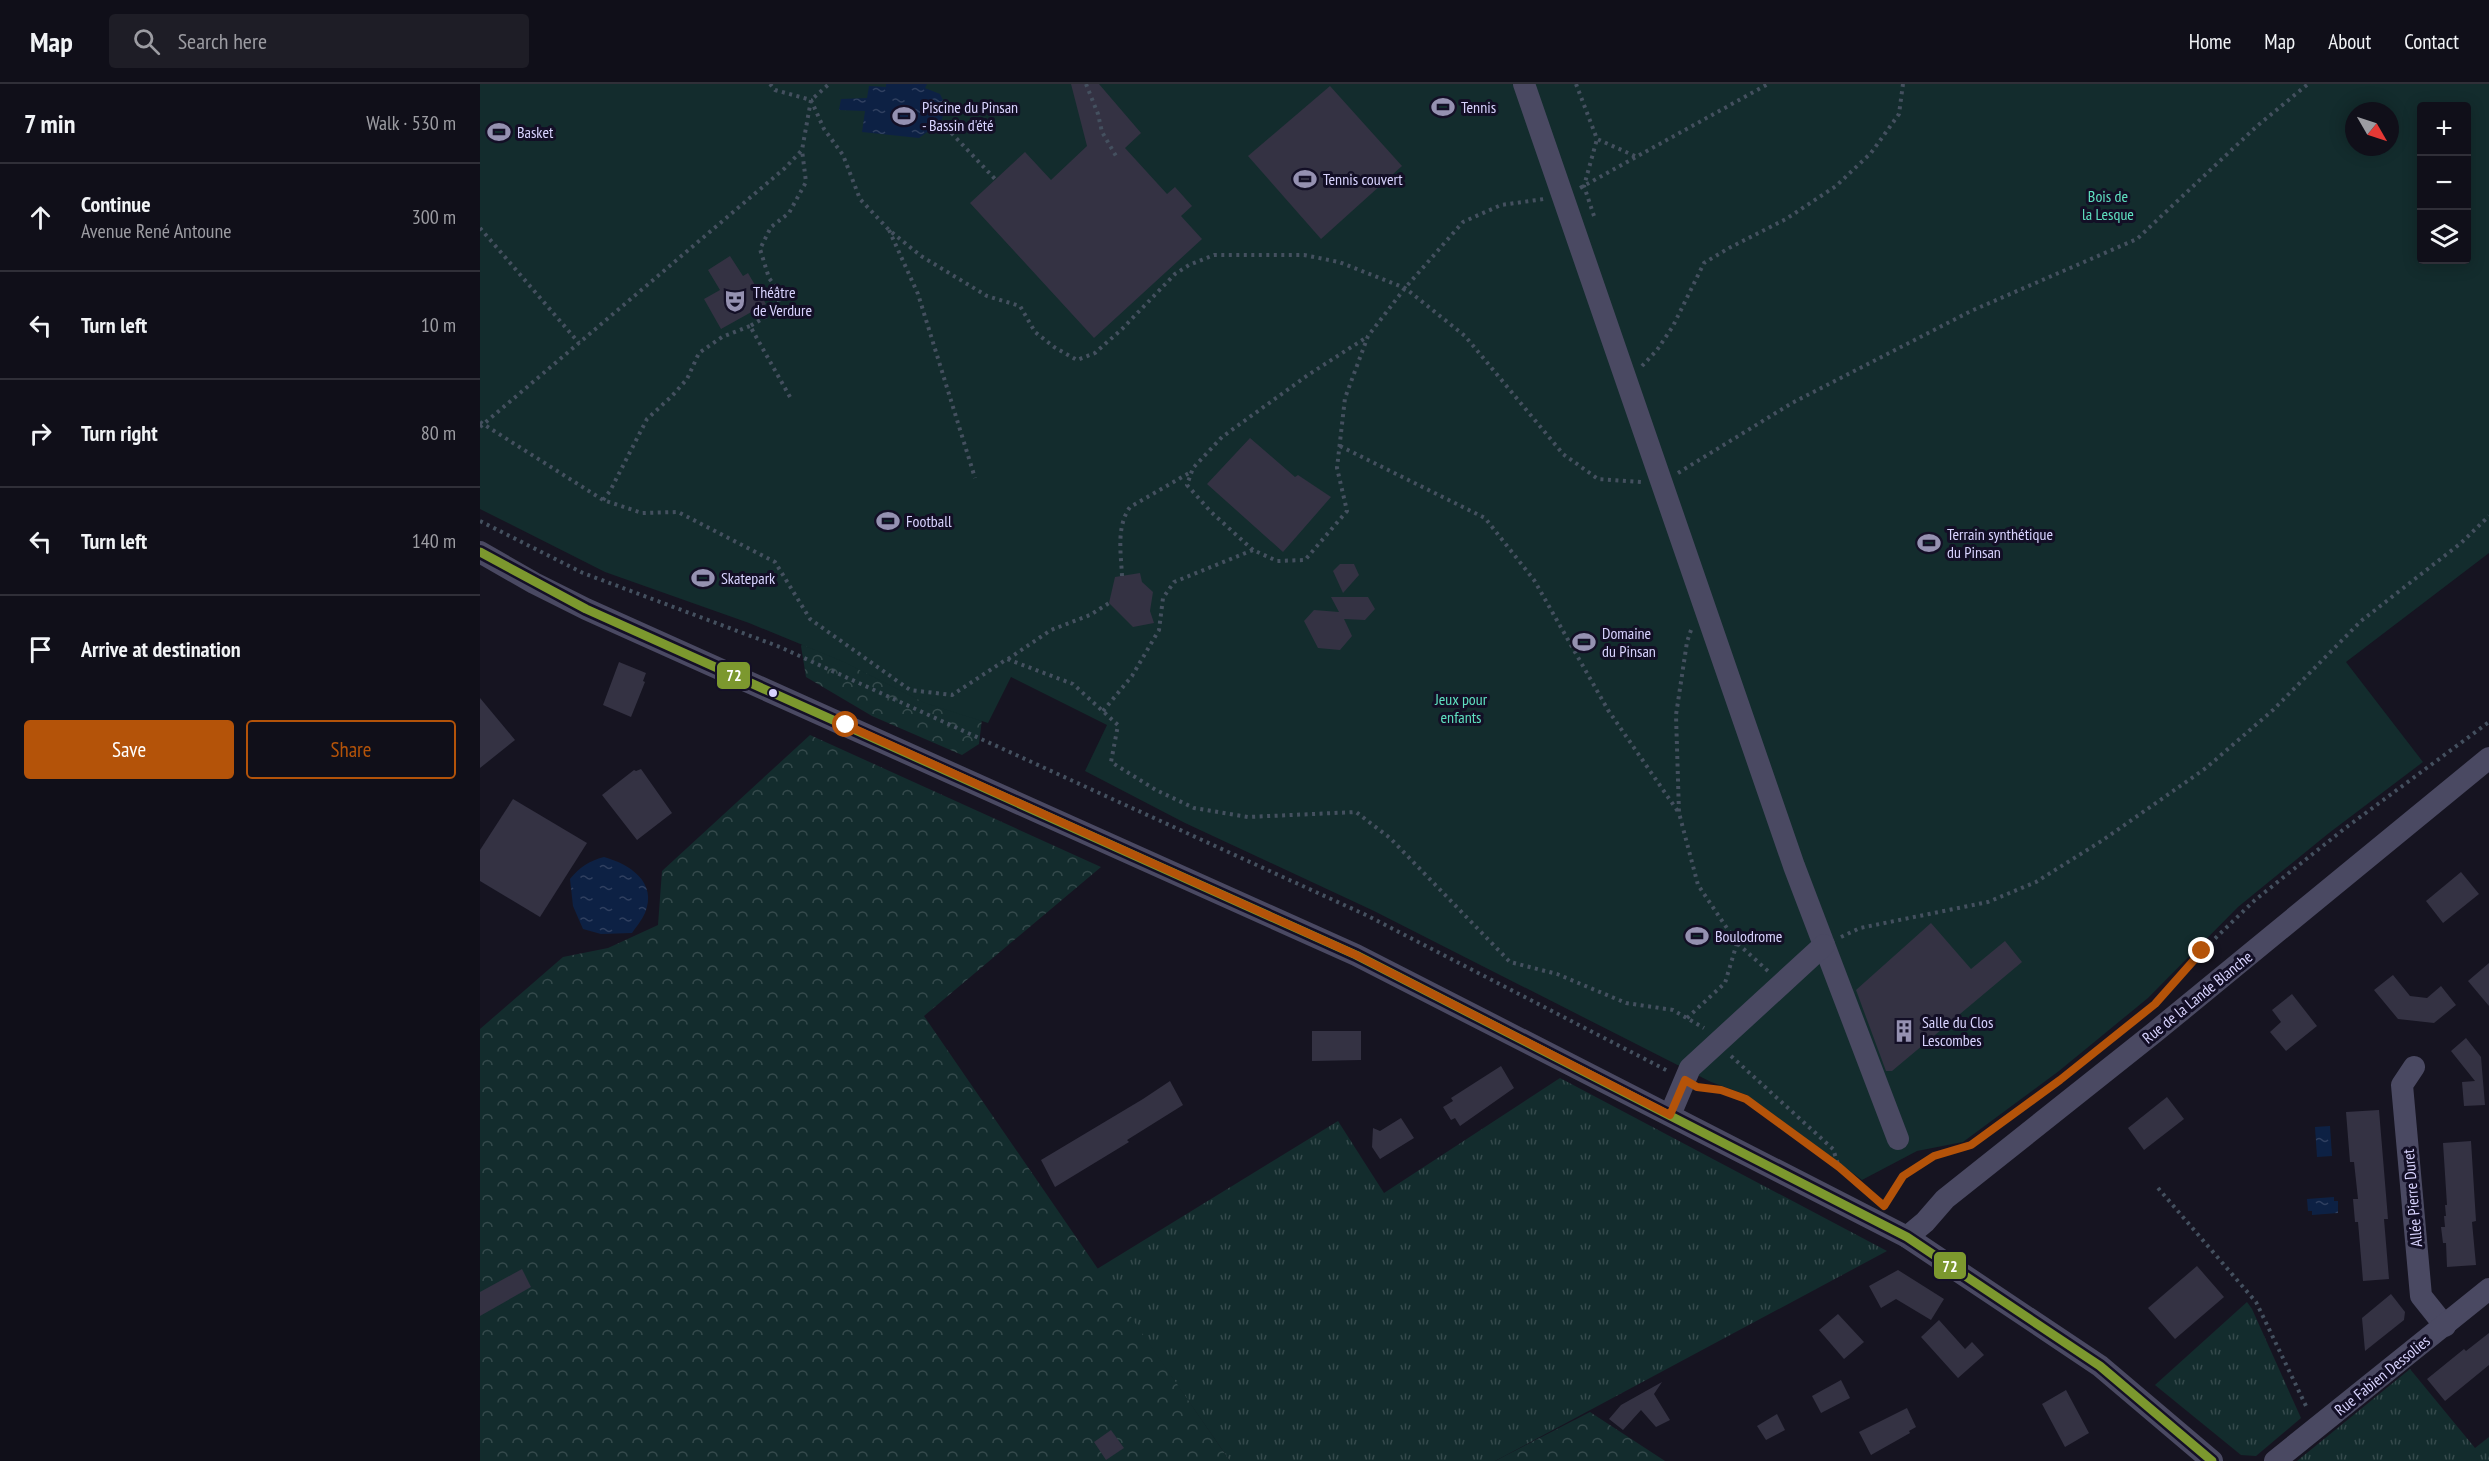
<!DOCTYPE html>
<html lang="en">
<head>
<meta charset="utf-8">
<style>
	:root { --surface:#100f19; --page:#1e1d26; --text:#f1f3f6; --muted:#9c9ca2; --line:#302f38; --accent:#b45309 }
	body { margin:0; font-family:"PT Sans Narrow",sans-serif; background:var(--page); color:var(--text) }
	.controls { position:absolute; right:18px; top:18px; display:grid; overflow:hidden; border-radius:6px; box-shadow:0 3px 15px #0003 }
	.controls button { width:54px; height:54px; display:grid; place-items:center; padding:0; border:0; border-bottom:2px solid var(--line); background:var(--surface); color:var(--text); font:30px sans-serif }
	.compass { position:absolute; left:1865px; top:18px; width:54px; height:54px; border-radius:50%; background:var(--surface); box-shadow:0 3px 15px #0003; rotate:129deg }
	.stop { position:absolute; width:18px; height:18px; margin:-14px; border:4px solid #b45309; border-radius:50%; background:#fff }
	.stop.end { background:#b45309; border-color:#fff; box-shadow:0 2px 6px #0008 }
	.list { margin:0; padding:0; list-style:none }
	h2 { display:flex; justify-content:space-between; align-items:center; height:78px; margin:0; padding:0 24px; font-size:26px }
	h2 small { font-size:20px; font-weight:400; color:var(--muted) }
	.list li { display:grid; grid-template-columns:39px 1fr auto; gap:18px; align-items:center; box-sizing:border-box; height:108px; padding:0 24px; border-top:2px solid var(--line) }
	.list b { display:block; font-size:22px; white-space:nowrap }
	.list p { margin:0; font-size:20px; white-space:nowrap; color:var(--muted) }
	.list em { font-size:20px; font-style:normal; color:var(--muted) }
	.actions { display:flex; gap:12px; padding:18px 24px }
	.actions a { flex:1; padding:14px 0; border:2px solid var(--accent); border-radius:6px; text-align:center; font-size:21px; color:var(--accent) }
	.actions .main { background:var(--accent); color:#fff }
	.icon { flex:none; width:33px; height:33px; fill:none; stroke:currentColor; stroke-width:2; stroke-linecap:round; stroke-linejoin:round }
	.map { position:relative; flex:none; width:2009px; height:1377px; overflow:hidden }
	header { display:flex; align-items:center; gap:36px; box-sizing:border-box; height:84px; padding:0 30px; background:var(--surface); border-bottom:2px solid var(--line) }
	header strong { font-size:28px }
	nav { display:flex; gap:33px; margin-inline-start:auto; font-size:21px }
	.search { width:420px; height:54px; background:var(--page); display:flex; align-items:center; gap:15px; box-sizing:border-box; padding:0 21px; border-radius:6px; color:var(--muted); font-size:22px }
	main { display:flex }
	aside { flex:1; background:var(--surface) }
	.map>svg:first-child { display:block }
</style>
</head>
<body>
<header>
<strong>Map</strong>
<div class="search"><svg class="icon" aria-label="search" viewBox="0 0 24 24"><circle cx="10" cy="10" r="6"/><path d="M15 15l6 6"/></svg>Search here</div>
<nav><a>Home</a><a>Map</a><a>About</a><a>Contact</a></nav>
</header>
<main>
<aside>
<h2>7 min<small>Walk · 530 m</small></h2>
<ul class="list">
<li><svg class="icon" aria-label="ahead" viewBox="0 0 24 24"><path d="M12 20V5M6 11l6-6 6 6"/></svg><div><b>Continue</b><p>Avenue René Antoune</p></div><em>300 m</em></li>
<li><svg class="icon" aria-label="left" viewBox="0 0 24 24"><path d="M17 20v-9H6M10 6l-5 5 5 5"/></svg><div><b>Turn left</b></div><em>10 m</em></li>
<li><svg class="icon" aria-label="right" viewBox="0 0 24 24"><path d="M7 20v-9h11M14 6l5 5-5 5"/></svg><div><b>Turn right</b></div><em>80 m</em></li>
<li><svg class="icon" aria-label="left" viewBox="0 0 24 24"><path d="M17 20v-9H6M10 6l-5 5 5 5"/></svg><div><b>Turn left</b></div><em>140 m</em></li>
<li><svg class="icon" aria-label="arrive" viewBox="0 0 24 24"><path d="M6 21V4h12l-3 4 3 4H6"/></svg><div><b>Arrive at destination</b></div></li>
</ul>
<div class="actions"><a class="main">Save</a><a>Share</a></div>
</aside>
<div class="map">
<svg width="2009" height="1377" viewBox="0 0 2009 1377">
	<defs>
		<pattern id="grass-tufts" width="24" height="20" patternUnits="userSpaceOnUse" patternTransform="scale(1.5)"><rect width="24" height="20" fill="#132c2d"/><path d="M3 7l-1-3M5 7V3M7 7l1-3M15 17l-1-3M17 17v-4M19 17l1-3" fill="none" stroke="#354a4c"/></pattern>
		<pattern id="forest-crowns" width="20" height="18" patternUnits="userSpaceOnUse" patternTransform="scale(1.5)"><rect width="20" height="18" fill="#132c2d"/><path d="M2 6a3 3 0 1 1 6 0M12 15a3 3 0 1 1 6 0" fill="none" stroke="#354a4c"/></pattern>
		<pattern id="water-ripples" width="26" height="14" patternUnits="userSpaceOnUse" patternTransform="scale(1.5)"><rect width="26" height="14" fill="#0d2144"/><path d="M2 4q2-2 4 0t4 0M15 11q2-2 4 0t4 0" fill="none" stroke="#304060"/></pattern>
	</defs>
	<rect width="100%" height="100%" fill="#161421"/>
	<!-- grass -->
	<g fill="url(#grass-tufts)">
		<path d="M 1080,994 L 1407,1167 L 1015,1377 L 750,1377 L 617,1185 L 858,1037 L 904,1109 Z"/>
		<path d="M 1767,1218 L 1772,1225 L 1821,1334 L 1776,1372 L 1761,1371 L 1675,1301 Z"/>
		<path d="M 1930,1285 L 1995,1364 L 2009,1353 L 2009,1377 L 1817,1377 Z"/>
	</g>
	<!-- forest -->
	<g fill="url(#forest-crowns)">
		<path d="M 340,530 L 529,589 L 502,635 L 499,660 L 482,671 L 392,632 L 326,593 L 321,562 Z"/>
		<path d="M 330,651 L 621,783 L 444,932 L 750,1377 L 0,1377 L 0,945 L 83,873 L 128,864 L 178,841 L 182,787 Z"/>
		<path d="M 1110,1328 L 1185,1377 L 1015,1377 Z"/>
	</g>
	<!-- park -->
	<path fill="#132c2d" fill-rule="evenodd" d="M 0,0 L 2009,0 L 2009,469 L 1866,578 L 1943,678 L 1849,749 L 1758,823 L 1668,914 L 1579,987 L 1483,1058 L 1437,1067 L 1382,1096 L 1267,1011 L 1231,998 L 894,827 L 705,739 L 605,687 L 627,641 L 531,593 L 508,639 L 445,619 L 364,578 L 269,539 L 125,488 L 0,425 ZM 1942,22 L 1986,22 L 1986,176 L 1942,176 ZM 1874,27 L 1910,27 L 1910,63 L 1874,63 Z"/>
	<!-- water -->
	<g fill="url(#water-ripples)">
		<path d="M 406,0 L 447,0 L 445,4 L 460,10 L 466,22 L 461,38 L 439,54 L 382,48 L 385,27 L 359,26 L 361,15 L 387,14 L 389,2 L 406,3 Z"/>
		<path d="M 124,773 C 149,780 178,798 165,829 C 162,836 156,843 152,849 L 121,850 L 103,845 L 93,822 L 90,795 C 100,783 109,777 124,773 Z"/>
		<path d="M 1850,1042 L 1852,1072 L 1837,1073 L 1835,1043 Z"/>
		<path d="M 1854,1113 L 1854,1117 L 1858,1117 L 1858,1129 L 1832,1131 L 1832,1127 L 1828,1127 L 1827,1115 Z"/>
	</g>
	<!-- building -->
	<g fill="#343243">
		<path d="M 591,0 L 619,0 L 661,49 L 645,64 L 687,110 L 695,103 L 712,122 L 701,132 L 722,155 L 614,254 L 490,119 L 545,68 L 571,96 L 607,62 Z"/>
		<path d="M 850,2 L 922,82 L 841,155 L 768,72 Z"/>
		<path d="M 250,172 L 263,192 L 268,189 L 286,220 L 241,245 L 224,215 L 240,206 L 228,186 Z"/>
		<path d="M 770,354 L 815,393 L 818,391 L 851,413 L 803,468 L 727,400 Z"/>
		<path d="M 860,480 L 874,480 L 879,491 L 863,509 L 853,487 Z"/>
		<path d="M 660,489 L 662,498 L 673,508 L 670,527 L 674,539 L 653,543 L 629,519 L 635,493 Z"/>
		<path d="M 851,513 L 888,513 L 895,525 L 885,536 L 864,535 L 872,552 L 860,566 L 838,564 L 824,537 L 834,526 L 859,528 Z"/>
		<path d="M 139,578 L 166,589 L 163,597 L 165,598 L 151,633 L 123,621 Z"/>
		<path d="M 0,614 L 35,656 L 0,684 Z"/>
		<path d="M 161,685 L 192,729 L 157,756 L 122,711 L 154,686 L 156,687 Z"/>
		<path d="M 33,715 L 107,759 L 60,833 L 0,797 L 0,766 Z"/>
		<path d="M 1981,788 L 1999,810 L 1963,839 L 1946,817 Z"/>
		<path d="M 1451,839 L 1491,885 L 1525,857 L 1542,878 L 1412,987 L 1406,987 L 1376,906 Z"/>
		<path d="M 2009,879 L 2009,922 L 1988,897 Z"/>
		<path d="M 1913,891 L 1930,912 L 1947,914 L 1961,902 L 1976,921 L 1954,939 L 1918,935 L 1894,906 Z"/>
		<path d="M 1812,910 L 1837,942 L 1806,967 L 1790,948 L 1801,938 L 1792,926 Z"/>
		<path d="M 832,947 L 881,947 L 881,976 L 832,977 Z"/>
		<path d="M 1986,954 L 2001,973 L 2005,1021 L 1984,1022 L 1982,998 L 1995,997 L 1971,967 Z"/>
		<path d="M 1021,982 L 1034,1004 L 980,1042 L 975,1034 L 971,1036 L 963,1023 L 973,1017 L 971,1014 Z"/>
		<path d="M 690,997 L 703,1021 L 647,1056 L 649,1058 L 575,1103 L 561,1076 L 663,1015 Z"/>
		<path d="M 1687,1013 L 1704,1035 L 1664,1066 L 1648,1044 Z"/>
		<path d="M 1899,1026 L 1908,1135 L 1904,1135 L 1909,1195 L 1883,1197 L 1878,1138 L 1875,1138 L 1873,1115 L 1878,1115 L 1874,1078 L 1870,1078 L 1866,1028 Z"/>
		<path d="M 921,1034 L 934,1054 L 900,1075 L 892,1063 L 893,1044 L 900,1047 Z"/>
		<path d="M 1991,1057 L 1996,1137 L 1992,1138 L 1996,1181 L 1967,1183 L 1966,1159 L 1963,1159 L 1961,1143 L 1965,1143 L 1964,1132 L 1966,1132 L 1965,1121 L 1967,1121 L 1963,1059 Z"/>
		<path d="M 1717,1182 L 1744,1213 L 1695,1255 L 1668,1224 Z"/>
		<path d="M 42,1185 L 51,1203 L 0,1232 L 0,1208 Z"/>
		<path d="M 1418,1186 L 1464,1215 L 1451,1236 L 1416,1215 L 1401,1224 L 1389,1202 Z"/>
		<path d="M 1911,1210 L 1925,1228 L 1924,1236 L 1885,1267 L 1882,1234 Z"/>
		<path d="M 1358,1230 L 1384,1258 L 1364,1275 L 1339,1246 Z"/>
		<path d="M 1459,1236 L 1485,1265 L 1492,1258 L 1504,1271 L 1478,1294 L 1441,1253 Z"/>
		<path d="M 2009,1249 L 2009,1281 L 1965,1317 L 1947,1295 L 1984,1265 L 1986,1267 Z"/>
		<path d="M 1361,1296 L 1370,1314 L 1341,1329 L 1332,1312 Z"/>
		<path d="M 1182,1298 L 1174,1310 L 1190,1336 L 1176,1343 L 1161,1326 L 1143,1346 L 1129,1335 L 1141,1321 Z"/>
		<path d="M 1586,1306 L 1609,1349 L 1585,1363 L 1562,1320 Z"/>
		<path d="M 1427,1324 L 1436,1343 L 1429,1347 L 1430,1349 L 1391,1371 L 1379,1348 Z"/>
		<path d="M 1297,1330 L 1305,1346 L 1286,1356 L 1277,1342 Z"/>
		<path d="M 631,1346 L 644,1364 L 626,1376 L 614,1358 Z"/>
	</g>
	<g fill="none" stroke-linecap="round" stroke-linejoin="round">
		<!-- path -->
		<g stroke="#44505f" stroke-width="4" stroke-dasharray="3 4.5" stroke-linecap="butt">
			<path d="M 290,0 L 295,6 L 331,16 L 344,45 L 363,71 L 380,115 L 409,146 L 441,172 L 507,212 L 540,222 L 555,248 L 574,263 L 597,276 L 615,269 L 642,245 L 695,190 L 709,181 L 734,171 L 824,171 L 859,178 L 925,204 L 985,252 L 1083,370 L 1118,395 L 1161,398"/>
			<path d="M 606,0 L 618,30 L 622,48 L 636,72"/>
			<path d="M 1096,0 L 1117,55 L 1157,73"/>
			<path d="M 461,38 L 515,95"/>
			<path d="M 1100,104 L 1288,0"/>
			<path d="M 1114,132 L 1104,102 L 1117,55"/>
			<path d="M 0,144 L 99,259"/>
			<path d="M 409,146 L 438,210 L 495,394"/>
			<path d="M 1162,282 L 1177,266 L 1193,242 L 1224,179 L 1249,164 L 1306,135 L 1356,102 L 1391,69 L 1419,30 L 1423,0"/>
			<path d="M 310,313 L 270,242 L 287,232 L 299,218 L 297,205 L 289,194 L 280,165 L 291,143 L 309,129 L 326,98 L 322,66"/>
			<path d="M 0,338 L 123,416 L 162,429 L 198,428 L 295,478 L 330,535 L 430,606 L 472,611 L 527,575 L 593,600 L 638,641 L 631,678 L 676,706 L 714,724 L 768,733 L 876,728 L 910,754 L 1030,878 L 1077,890 L 1146,919 L 1193,926 L 1224,944"/>
			<path d="M 0,343 L 305,84 L 322,66 L 331,16 L 349,0"/>
			<path d="M 860,362 L 1005,434 L 1054,496 L 1128,626 L 1199,729"/>
			<path d="M 1198,389 L 1312,319 L 1491,227 L 1657,155 L 1777,42 L 1828,0"/>
			<path d="M 123,416 L 130,407 L 167,335 L 192,312 L 207,295 L 219,269 L 242,253 L 270,242"/>
			<path d="M 0,437 L 103,489 L 300,563 L 886,831 L 1188,987"/>
			<path d="M 773,466 L 731,428 L 707,401 L 713,384 L 742,353 L 828,291 L 887,253"/>
			<path d="M 642,492 C 641,469 636,443 650,423 L 711,388"/>
			<path d="M 1211,546 L 1207,558 L 1196,631 L 1199,729 L 1218,801 L 1257,859 L 1288,887"/>
			<path d="M 528,575 L 571,546 L 610,531 L 629,519"/>
			<path d="M 623,627 L 652,592 L 679,546 L 683,514 L 694,498 L 773,466 L 797,477 L 825,476 L 867,427 L 857,384 L 865,314 L 888,252 L 925,204 L 983,138 L 1021,121 L 1064,115"/>
			<path d="M 1361,853 L 1380,844 L 1508,818 L 1556,798 L 1623,756 L 1726,684 L 1793,626 L 1881,537 L 1981,459 L 2009,432"/>
			<path d="M 1679,915 L 1722,867 L 1775,816 L 1864,745 L 2009,638"/>
			<path d="M 1207,934 L 1245,899 L 1257,859"/>
			<path d="M 1251,972 L 1353,1065 L 1359,1083"/>
			<path d="M 1224,1004 L 1241,1006 L 1266,1015 L 1359,1083 L 1388,1108"/>
			<path d="M 1678,1104 L 1776,1218 L 1827,1324"/>
			<path d="M 1405,1121 L 1423,1092 L 1454,1072 L 1491,1061 L 1549,1019"/>
		</g>
		<!-- minor -->
		<g stroke="#4a4962" stroke-width="22">
			<path d="M 1044,0 L 1314,782 L 1418,1055"/>
			<path d="M 0,468 L 54,499 L 106,525 L 876,871 L 1427,1153 L 1620,1282 L 1732,1377"/>
			<path d="M 1934,983 L 1922,1001 L 1941,1212 L 1965,1242"/>
			<path d="M 1190,1031 L 1210,984 L 1344,861"/>
			<path d="M 1427,1153 L 1445,1138 L 1465,1115 L 1675,948 L 2009,674"/>
			<path d="M 1795,1377 L 2009,1205"/>
		</g>
		<!-- bus-1 casing -->
		<g stroke="#130f26" stroke-width="14">
			<path id="bus-1" d="M 0,468 L 106,525 L 876,871 L 1427,1153 L 1620,1282 L 1732,1377"/>
		</g>
		<!-- bus-1 -->
		<use href="#bus-1" stroke="#7c982e" stroke-width="9"/>
	</g>
	<g fill="none" stroke-linecap="round" stroke-linejoin="round">
		<!-- route -->
		<path stroke="#b45309" stroke-width="8" d="M 366,641 L 876,871 L 1190,1031 L 1205,996 L 1217,1003 L 1241,1006 L 1266,1015 L 1359,1083 L 1404,1122 L 1423,1092 L 1454,1072 L 1491,1061 L 1580,996 L 1675,920 L 1722,867"/>
	</g>
	<!-- icons -->
	<defs>
		<g id="stadium-bare" transform="scale(1.8)"><path d="M0-5a6.5 5 0 1 0 0 10a6.5 5 0 1 0 0-10ZM-3.5-1.8h7v3.6h-7Z" fill="#9591b1" stroke="#130f26" stroke-width="2.5" paint-order="stroke"/></g>
		<g id="theatre-bare" transform="scale(1.8)"><path d="M-5-5.5Q0-4 5-5.5V0Q5 5 0 6Q-5 5-5 0ZM-3.3-2.5H-1v1.5H-3.3ZM1-2.5H3.3v1.5H1ZM-2.8 1Q0 5.5 2.8 1Z" fill="#9591b1" stroke="#130f26" stroke-width="2.5" paint-order="stroke"/></g>
		<g id="building-bare" transform="scale(1.8)"><path d="M-4-6H4V6H1V3H-1V6H-4ZM-2.5-4.3h1.7v1.8h-1.7ZM.8-4.3h1.7v1.8H.8ZM-2.5-1h1.7V.8h-1.7ZM.8-1h1.7V.8H.8Z" fill="#9591b1" stroke="#130f26" stroke-width="2.5" paint-order="stroke"/></g>
	</defs>
	<g fill-rule="evenodd">
		<use href="#stadium-bare" x="963" y="23"/>
		<use href="#stadium-bare" x="424" y="32"/>
		<use href="#stadium-bare" x="19" y="48"/>
		<use href="#stadium-bare" x="825" y="95"/>
		<use href="#theatre-bare" x="255" y="217"/>
		<use href="#stadium-bare" x="408" y="437"/>
		<use href="#stadium-bare" x="1449" y="459"/>
		<use href="#stadium-bare" x="223" y="494"/>
		<use href="#stadium-bare" x="1104" y="558"/>
		<use href="#stadium-bare" x="1217" y="852"/>
		<use href="#building-bare" x="1424" y="947"/>
	</g>
	<!-- markers -->
	<circle fill="#d9d4ff" stroke="#130f26" stroke-width="2" cx="293" cy="609" r="5"/>
	<g text-anchor="middle" dominant-baseline="central" stroke-width="6" stroke-linejoin="round" paint-order="stroke">
		<!-- poi labels -->
		<g font-size="16" fill="#d9d4ff" stroke="#130f26" text-anchor="start">
			<text x="442" y="23">Piscine du Pinsan<tspan x="442" dy="18">- Bassin d'été</tspan></text>
			<text x="981" y="23">Tennis</text>
			<text x="37" y="48">Basket</text>
			<text x="843" y="95">Tennis couvert</text>
			<text x="273" y="208">Théâtre<tspan x="273" dy="18">de Verdure</tspan></text>
			<text x="426" y="437">Football</text>
			<text x="1467" y="450">Terrain synthétique<tspan x="1467" dy="18">du Pinsan</tspan></text>
			<text x="241" y="494">Skatepark</text>
			<text x="1122" y="549">Domaine<tspan x="1122" dy="18">du Pinsan</tspan></text>
			<text x="1235" y="852">Boulodrome</text>
			<text x="1442" y="938">Salle du Clos<tspan x="1442" dy="18">Lescombes</tspan></text>
		</g>
		<!-- park labels -->
		<g font-size="16" fill="#5fe0c0" stroke="#130f26">
			<text x="1628" y="112">Bois de<tspan x="1628" dy="18">la Lesque</tspan></text>
			<text x="981" y="615">Jeux pour<tspan x="981" dy="18">enfants</tspan></text>
		</g>
		<!-- street labels -->
		<g font-size="16" fill="#d9d4ff" stroke="#130f26">
			<text transform="translate(1717 913) rotate(-39)">Rue de la Lande Blanche</text>
			<text transform="translate(1932 1114) rotate(-95)">Allée Pierre Duret</text>
			<text transform="translate(1902 1291) rotate(-39)">Rue Fabien Dessolies</text>
		</g>
	</g>
	<g stroke="#130f26" stroke-width="2">
		<rect x="236" y="577" width="35" height="29" rx="6" fill="#7c982e"/>
		<rect x="1453" y="1167" width="34" height="29" rx="6" fill="#7c982e"/>
	</g>
	<g font-size="16" text-anchor="middle" font-weight="bold" fill="#fff">
		<text x="254" y="597">72</text>
		<text x="1470" y="1188">72</text>
	</g>
</svg>
<div class="controls">
<button>+</button>
<button>−</button>
<button><svg class="icon" aria-label="layers" viewBox="0 0 24 24"><path d="M12 4l9 5-9 5-9-5zM3 14l9 5 9-5"/></svg></button>
</div>
<svg class="compass" viewBox="-18 -18 36 36"><path d="M0-13l5 13h-10z" fill="#e53935"/><path d="M0 13l5-13h-10z" fill="#9c9ca2"/></svg>
<div class="stop" style="left:366px;top:641px"></div>
<div class="stop end" style="left:1722px;top:867px"></div>
</div>
</main>
</body>
</html>
